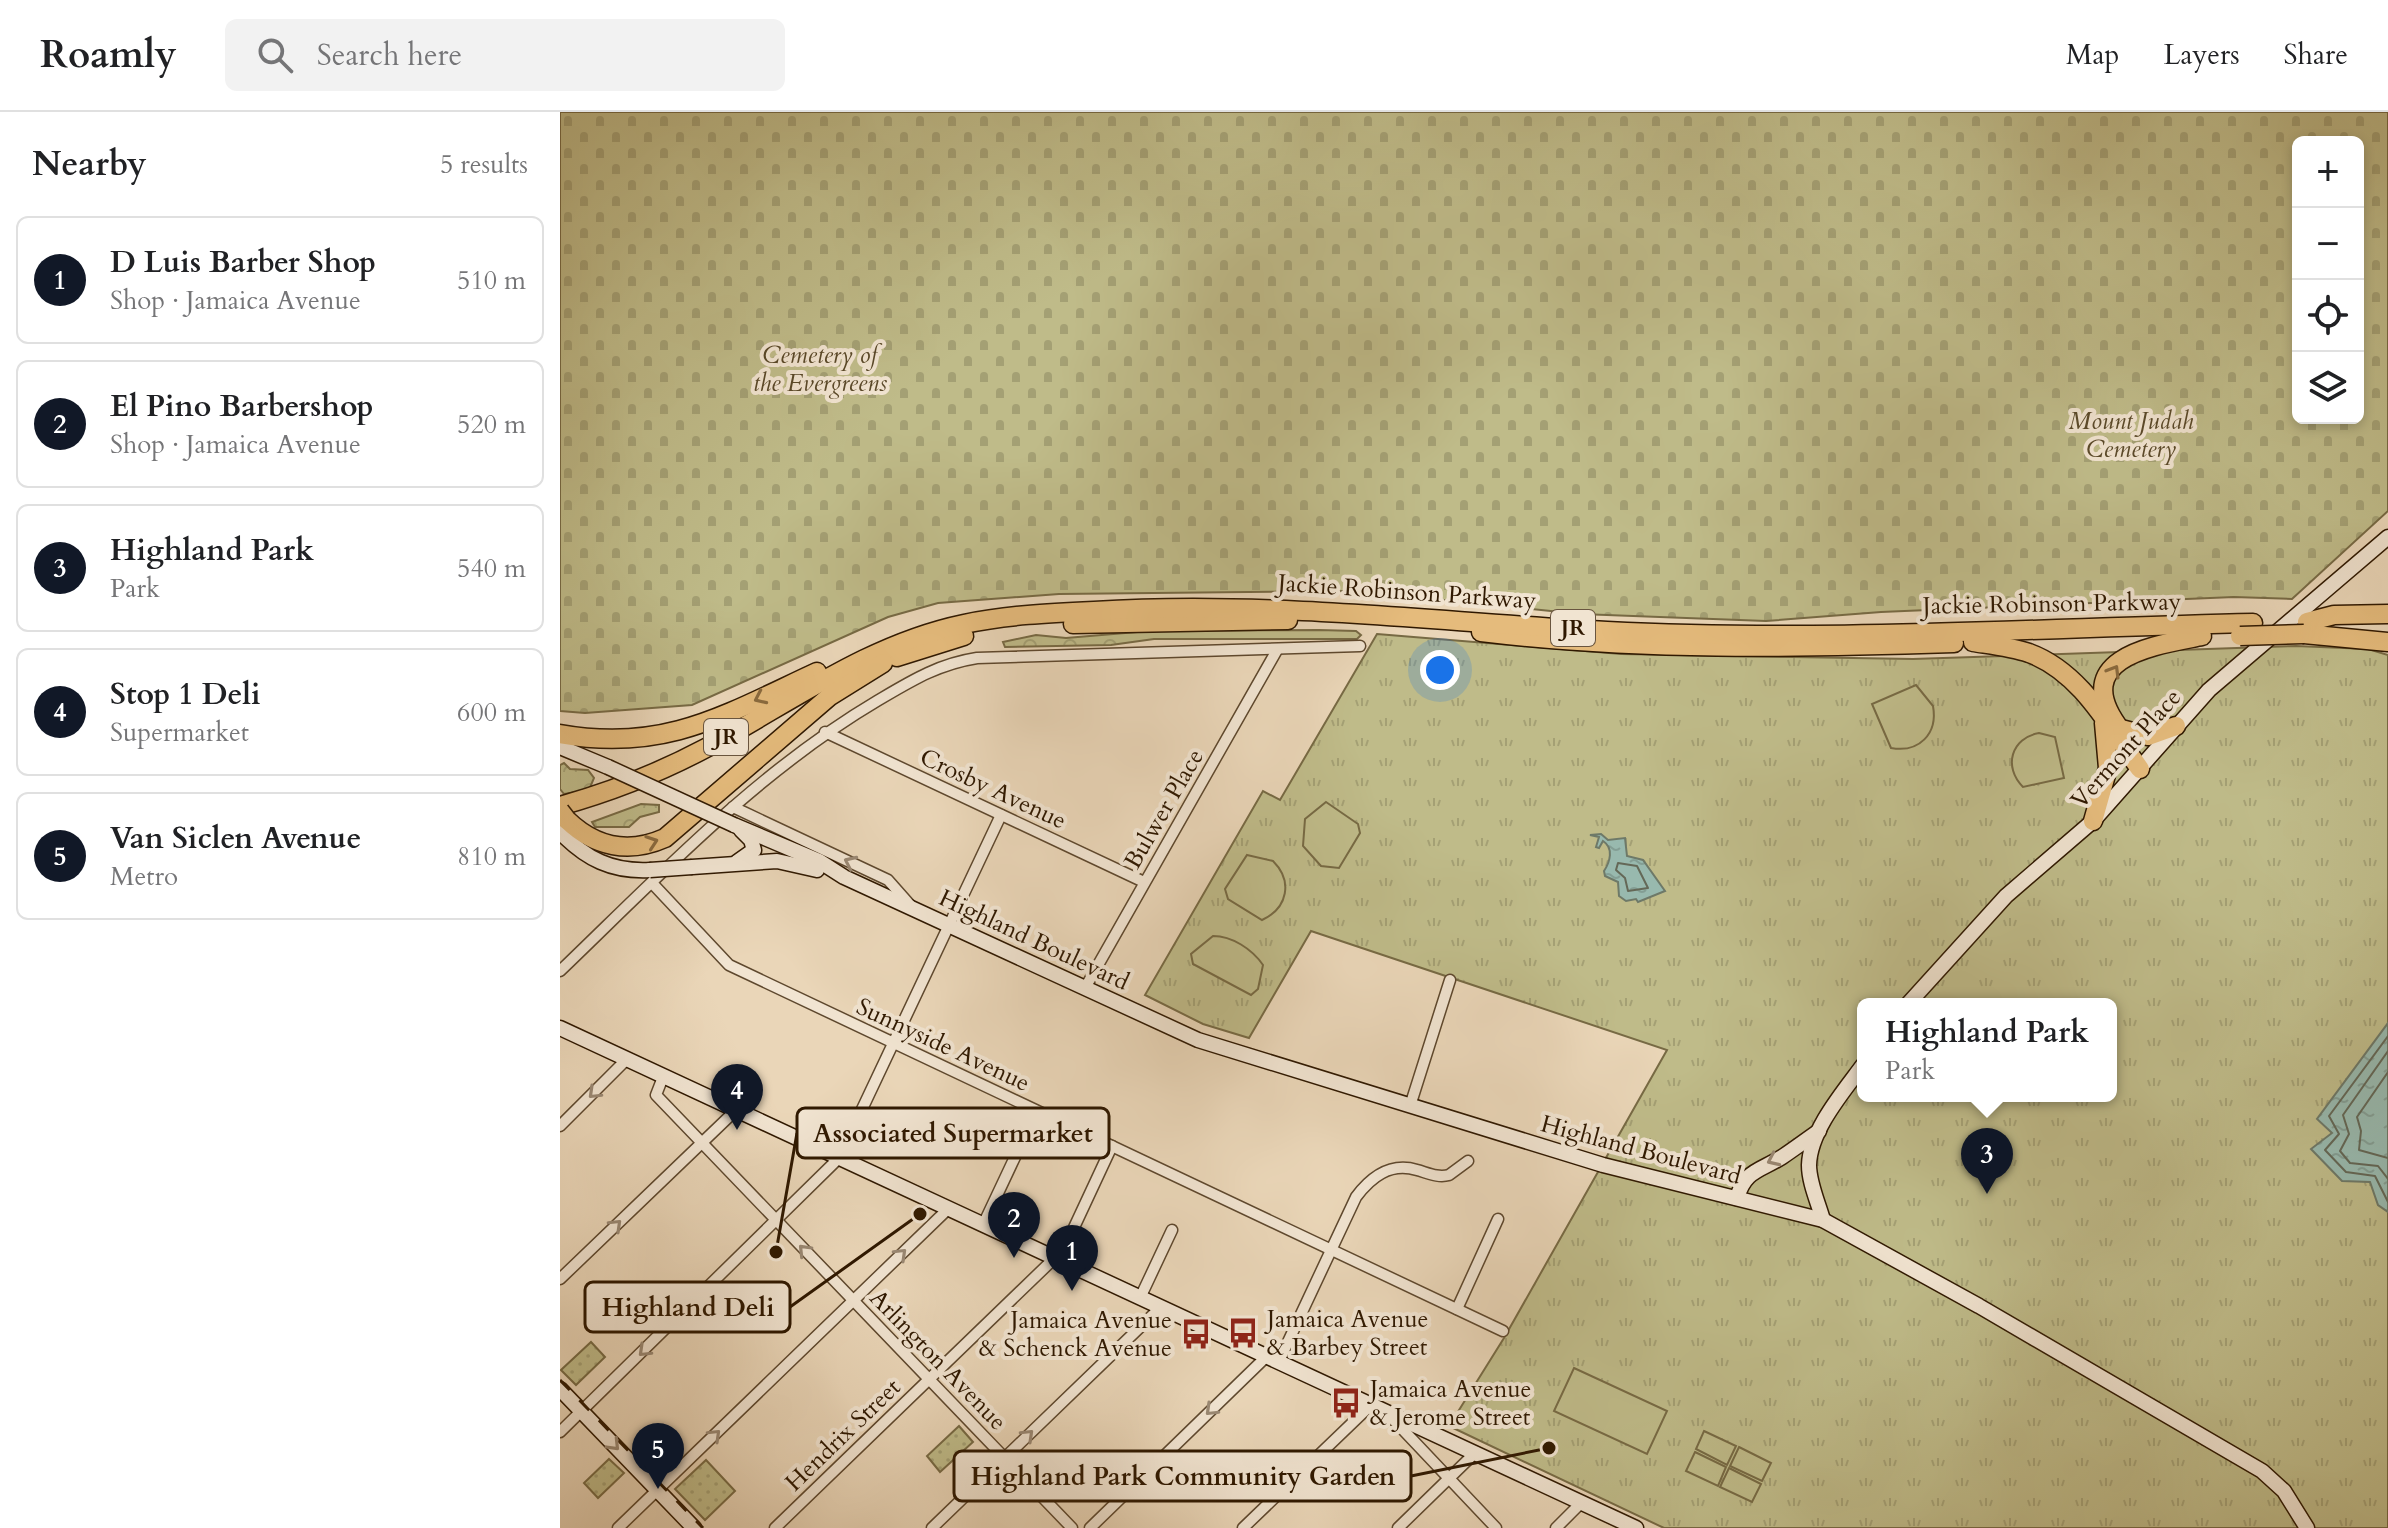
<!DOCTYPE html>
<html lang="en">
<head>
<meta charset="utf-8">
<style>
	:root { --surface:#fff; --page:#f2f2f2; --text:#202124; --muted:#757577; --line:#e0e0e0; --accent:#111827 }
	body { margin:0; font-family:Cardo,serif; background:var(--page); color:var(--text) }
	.controls { position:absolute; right:24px; top:24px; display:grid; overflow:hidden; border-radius:12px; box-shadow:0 4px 12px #0003 }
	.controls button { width:72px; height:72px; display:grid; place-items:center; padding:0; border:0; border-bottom:2px solid var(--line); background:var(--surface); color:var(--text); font:40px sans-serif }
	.you { position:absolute; left:880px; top:558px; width:28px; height:28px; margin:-20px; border:6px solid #fff; border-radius:50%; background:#1a73e8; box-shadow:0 0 0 12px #1a73e833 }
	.badge { display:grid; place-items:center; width:52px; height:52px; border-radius:50%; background:var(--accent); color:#fff; font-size:26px; font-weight:700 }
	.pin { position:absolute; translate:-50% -66px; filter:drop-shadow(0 2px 4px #0008) }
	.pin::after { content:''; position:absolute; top:42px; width:28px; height:24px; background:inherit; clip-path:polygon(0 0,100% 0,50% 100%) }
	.popup { position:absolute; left:1297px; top:886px; width:260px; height:104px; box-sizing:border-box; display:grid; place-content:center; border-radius:12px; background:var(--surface); filter:drop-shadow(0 2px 6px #0005); font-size:26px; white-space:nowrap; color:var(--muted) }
	.popup b { font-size:30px; color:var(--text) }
	.popup::after { content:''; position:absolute; left:50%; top:100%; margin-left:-16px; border:16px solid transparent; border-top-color:var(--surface) }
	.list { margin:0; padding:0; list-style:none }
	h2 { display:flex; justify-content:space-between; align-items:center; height:104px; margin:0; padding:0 32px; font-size:34px }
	h2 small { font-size:26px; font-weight:400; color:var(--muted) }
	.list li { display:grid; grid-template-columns:52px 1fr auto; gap:24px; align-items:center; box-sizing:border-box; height:128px; margin:0 16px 16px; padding:0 16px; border:2px solid var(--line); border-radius:12px }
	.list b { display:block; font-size:30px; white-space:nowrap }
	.list p { margin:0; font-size:26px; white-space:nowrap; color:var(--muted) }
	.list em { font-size:26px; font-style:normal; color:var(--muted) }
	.icon { flex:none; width:44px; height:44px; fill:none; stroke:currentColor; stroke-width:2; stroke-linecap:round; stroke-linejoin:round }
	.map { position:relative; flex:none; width:1828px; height:1416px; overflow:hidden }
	header { display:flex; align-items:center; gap:48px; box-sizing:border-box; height:112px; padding:0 40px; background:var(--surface); border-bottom:2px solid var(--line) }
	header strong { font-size:38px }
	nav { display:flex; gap:44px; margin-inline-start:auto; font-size:28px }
	.search { width:560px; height:72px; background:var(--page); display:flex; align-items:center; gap:20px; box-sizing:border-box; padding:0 28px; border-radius:12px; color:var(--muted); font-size:30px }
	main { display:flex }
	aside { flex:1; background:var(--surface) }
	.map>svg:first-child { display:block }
</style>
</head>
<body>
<header>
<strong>Roamly</strong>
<div class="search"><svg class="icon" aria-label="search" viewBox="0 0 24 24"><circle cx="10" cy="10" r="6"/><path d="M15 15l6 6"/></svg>Search here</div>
<nav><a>Map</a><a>Layers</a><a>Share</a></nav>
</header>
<main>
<aside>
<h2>Nearby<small>5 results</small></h2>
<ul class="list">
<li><span class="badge">1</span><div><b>D Luis Barber Shop</b><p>Shop · Jamaica Avenue</p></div><em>510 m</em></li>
<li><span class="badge">2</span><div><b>El Pino Barbershop</b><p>Shop · Jamaica Avenue</p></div><em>520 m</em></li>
<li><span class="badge">3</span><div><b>Highland Park</b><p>Park</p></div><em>540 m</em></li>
<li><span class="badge">4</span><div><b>Stop 1 Deli</b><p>Supermarket</p></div><em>600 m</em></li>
<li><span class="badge">5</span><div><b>Van Siclen Avenue</b><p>Metro</p></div><em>810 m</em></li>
</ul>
</aside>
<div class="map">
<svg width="1828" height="1416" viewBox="0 0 1828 1416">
	<defs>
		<pattern id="grass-dots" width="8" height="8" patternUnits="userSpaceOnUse" patternTransform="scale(2)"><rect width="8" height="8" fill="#bfbb89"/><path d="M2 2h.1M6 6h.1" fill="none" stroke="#a4a074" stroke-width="1.8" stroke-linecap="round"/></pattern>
		<pattern id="forest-crowns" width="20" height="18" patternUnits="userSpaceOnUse" patternTransform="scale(2)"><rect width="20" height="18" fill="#bfbb89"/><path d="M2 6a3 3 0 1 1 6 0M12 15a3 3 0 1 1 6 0" fill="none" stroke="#a4a074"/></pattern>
		<pattern id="cemetery-stones" width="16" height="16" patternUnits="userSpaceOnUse" patternTransform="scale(2)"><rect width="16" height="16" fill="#bfbb89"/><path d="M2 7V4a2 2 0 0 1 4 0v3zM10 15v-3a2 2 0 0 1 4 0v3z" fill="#a4a074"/></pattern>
		<pattern id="park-tufts" width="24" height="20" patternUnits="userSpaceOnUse" patternTransform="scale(2)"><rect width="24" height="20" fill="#bfbb89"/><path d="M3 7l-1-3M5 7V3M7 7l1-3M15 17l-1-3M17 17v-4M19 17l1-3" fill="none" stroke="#a4a074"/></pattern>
		<pattern id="water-ripples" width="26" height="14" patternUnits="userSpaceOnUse" patternTransform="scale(2)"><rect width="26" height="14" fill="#98b9ae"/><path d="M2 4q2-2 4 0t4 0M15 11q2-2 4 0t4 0" fill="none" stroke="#839e94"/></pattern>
	</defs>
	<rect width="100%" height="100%" fill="#ead6b8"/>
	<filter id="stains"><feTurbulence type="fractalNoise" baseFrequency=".0025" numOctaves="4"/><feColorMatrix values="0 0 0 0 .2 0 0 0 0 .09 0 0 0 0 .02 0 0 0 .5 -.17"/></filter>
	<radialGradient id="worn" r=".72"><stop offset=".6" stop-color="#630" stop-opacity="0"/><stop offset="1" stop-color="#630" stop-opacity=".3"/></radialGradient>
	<!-- grass -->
	<g fill="url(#grass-dots)" stroke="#776a44" stroke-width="2">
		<path d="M 31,1230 L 45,1245 L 16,1273 L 1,1258 Z"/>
		<path d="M 399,1314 L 413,1330 L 380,1360 L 367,1344 Z"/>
		<path d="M 49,1347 L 64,1361 L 38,1386 L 24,1371 Z"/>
		<path d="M 146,1348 L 175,1379 L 145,1408 L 115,1377 Z"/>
	</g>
	<!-- forest -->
	<g fill="url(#forest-crowns)" stroke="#776a44" stroke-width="2">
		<path d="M 759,518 L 796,519 L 801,523 L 797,527 L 594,527 L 551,533 L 445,535 L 443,530 L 476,523 L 506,526 L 589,519 Z"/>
		<path d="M 4,651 L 10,657 L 28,658 L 34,666 L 29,678 L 4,682 L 0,677 L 0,653 Z"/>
		<path d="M 81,692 L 99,693 L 99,700 L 80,705 L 69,715 L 35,715 L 32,710 Z"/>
	</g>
	<!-- cemetery -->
	<path fill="url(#cemetery-stones)" stroke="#776a44" stroke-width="2" fill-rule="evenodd" d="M 0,0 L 1828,0 L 1828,399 L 1732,487 L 1674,485 L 1321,500 L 1206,509 L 1020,502 L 796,479 L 499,482 L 378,491 L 328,505 L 132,593 L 25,601 L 0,599 ZM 1738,30 L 1798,30 L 1798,306 L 1738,306 Z"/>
	<!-- park -->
	<path fill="url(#park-tufts)" stroke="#776a44" stroke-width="2" fill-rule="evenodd" d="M 817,522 L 1061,542 L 1353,547 L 1736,534 L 1808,537 L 1828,543 L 1828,1416 L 1104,1416 L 889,1314 L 944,1226 L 1107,938 L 751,819 L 689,926 L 643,912 L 585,883 L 703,679 L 720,688 ZM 1303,892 L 1551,892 L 1551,984 L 1303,984 Z"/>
	<!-- pitch -->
	<g fill="#bfbb89" stroke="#776a44" stroke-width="2">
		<path d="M 1356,573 L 1373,594 C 1378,622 1359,641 1331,636 L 1312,592 Z"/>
		<path d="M 1479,621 L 1495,625 L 1504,666 L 1463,675 C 1443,655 1451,626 1479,621 Z"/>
		<path d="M 766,690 L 798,712 L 800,721 L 779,756 L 761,754 L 743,734 L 745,707 Z"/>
		<path d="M 687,743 L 713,749 C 733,769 728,796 702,808 L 668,787 L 665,777 Z"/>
		<path d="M 653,824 C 672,824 692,837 703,853 L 698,877 L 691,883 L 633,852 L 631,842 Z"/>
		<path d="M 1014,1256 L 1107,1299 L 1087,1342 L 994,1299 Z"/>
		<path d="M 1144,1319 L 1176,1334 L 1167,1353 L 1136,1337 Z"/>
		<path d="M 1179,1335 L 1211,1351 L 1202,1369 L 1170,1354 Z"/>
		<path d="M 1135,1340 L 1166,1355 L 1158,1374 L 1126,1359 Z"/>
		<path d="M 1169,1356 L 1201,1372 L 1192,1390 L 1160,1375 Z"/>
	</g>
	<!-- water -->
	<g fill="url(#water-ripples)" stroke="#6e7968" stroke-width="2">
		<path d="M 1041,722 L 1048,728 L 1065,726 L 1067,744 L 1083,748 L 1105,779 L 1078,790 L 1076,787 L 1066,789 L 1059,784 L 1058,770 L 1045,764 L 1044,759 C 1050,750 1054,736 1043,729 L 1039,736 L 1036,735 L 1039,725 L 1030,723 Z"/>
		<path d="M 1828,911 L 1828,1100 L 1818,1093 L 1810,1070 L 1782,1069 L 1751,1037 L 1772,1021 L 1757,1007 Z"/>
	</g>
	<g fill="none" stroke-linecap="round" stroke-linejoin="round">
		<!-- shore -->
		<g stroke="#646857" stroke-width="2">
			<path d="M 1058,751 L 1077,754 L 1088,776 L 1068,779 L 1065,766 L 1056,758 Z"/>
			<path d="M 1828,924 L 1769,1004 L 1779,1022 L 1765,1038 L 1786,1060 L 1815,1064 L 1828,1090"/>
			<path d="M 1828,939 L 1783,1003 L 1789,1022 L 1780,1039 L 1790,1051 L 1818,1054 L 1828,1067"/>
			<path d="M 1828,960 L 1797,1005 L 1801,1019 L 1799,1038 L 1828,1046"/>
		</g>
		<!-- street casing -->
		<g stroke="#5e482e" stroke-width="13">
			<g id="street">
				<path d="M 265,620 L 584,770"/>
				<path d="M 173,695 L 328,768 L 351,794"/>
				<path d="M 92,771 L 169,853 L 943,1219"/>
				<path d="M 0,859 C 100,763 197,660 317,589 C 351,569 378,552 417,546 L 800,534"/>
				<path d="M 525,876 L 717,538"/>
				<path d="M 103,965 L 96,983 L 512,1416"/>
				<path d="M 850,994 L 890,868"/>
				<path d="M 0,1014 L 66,948"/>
				<path d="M 423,1113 L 455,1045"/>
				<path d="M 0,1167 L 175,999"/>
				<path d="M 580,1186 L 612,1118"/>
				<path d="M 897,1197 L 938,1107"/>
				<path d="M 719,1249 L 796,1085 C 811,1065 830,1050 857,1058 C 868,1061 878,1066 889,1063 L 908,1049"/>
				<path d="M 830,1304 L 936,1416"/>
				<path d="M 0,1320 L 279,1046 L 441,703"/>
				<path d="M 58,1416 L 388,1097"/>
				<path d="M 215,1416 L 504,1137 L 552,1034"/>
				<path d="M 372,1416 L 601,1195"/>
				<path d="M 530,1416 L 707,1244"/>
				<path d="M 683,1416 L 812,1292"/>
				<path d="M 838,1416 L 916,1340"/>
				<path d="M 996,1416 L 1022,1390"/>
			</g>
		</g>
		<!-- secondary casing -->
		<g stroke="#2f1800" stroke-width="17">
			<g id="secondary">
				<path d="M 0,635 L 48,655"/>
				<path d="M 174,713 L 259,749 L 284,765 L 638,928 L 1043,1053 L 1263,1108 L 1419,1194 L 1702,1359 L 1724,1379 L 1747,1416"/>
				<path d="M 0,720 C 26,747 52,760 90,758"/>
				<path d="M 177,750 L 194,738 L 191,728 L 181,718"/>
				<path d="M 132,755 L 217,749 L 257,758"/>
				<path d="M 1348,892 L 1446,784 L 1533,709 L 1649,578 L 1828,425"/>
				<path d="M 0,916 L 1076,1416"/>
				<path d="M 1177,1086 C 1185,1058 1200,1059 1222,1045 C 1234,1037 1246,1028 1259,1019"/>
				<path d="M 1263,1108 C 1258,1090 1249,1071 1249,1053 C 1250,1018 1284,979 1303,953"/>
				<path d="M 0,1277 L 134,1416"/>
			</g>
		</g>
		<!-- highway casing -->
		<g stroke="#2f1800" stroke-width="21">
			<g id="highway">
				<path d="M 1747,510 L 1774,503 L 1828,502"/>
				<path d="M 513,512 L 728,508"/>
				<path d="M 921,520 C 1078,539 1236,536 1394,531"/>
				<path d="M 1744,522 L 1828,530"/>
				<path d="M 1413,530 C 1432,533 1451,535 1469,541 C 1521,560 1549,615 1580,657"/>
				<path d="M 337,545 L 404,524"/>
				<path d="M 1557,613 C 1509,544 1598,533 1642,524"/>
				<path d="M 1561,617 L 1588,624 L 1616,614"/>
				<path d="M 0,622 C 105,641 166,602 257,560"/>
				<path d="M 0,694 C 50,680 99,661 146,636 C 230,591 308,532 404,512 C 446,503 490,501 534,499 C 706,488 875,510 1047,519 C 1262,530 1478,516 1693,511"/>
				<path d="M 7,708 C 35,735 69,742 105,726 L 270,584 L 323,551"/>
				<path d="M 1533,709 L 1548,656 L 1544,611"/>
			</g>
		</g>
		<!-- street -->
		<use href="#street" stroke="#f1e4d1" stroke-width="10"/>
		<!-- secondary -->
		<use href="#secondary" stroke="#f1e4d1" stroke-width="14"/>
		<!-- highway -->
		<use href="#highway" stroke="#e5bb7c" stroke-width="18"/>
		<!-- rail -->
		<path stroke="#2f1800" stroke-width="3" stroke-dasharray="14 14" stroke-linecap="butt" d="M 0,1268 L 143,1416"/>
		<!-- secondary-bridge casing -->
		<g stroke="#2f1800" stroke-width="17" stroke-linecap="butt">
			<g id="secondary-bridge">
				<path d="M 48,655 L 174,713"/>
				<path d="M 90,758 L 132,755"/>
			</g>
		</g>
		<!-- highway-bridge casing -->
		<g stroke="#2f1800" stroke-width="21" stroke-linecap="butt">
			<g id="highway-bridge">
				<path d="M 1680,524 L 1744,522"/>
				<path d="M 0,699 L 7,708"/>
			</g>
		</g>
		<!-- secondary-bridge -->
		<use href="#secondary-bridge" stroke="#f1e4d1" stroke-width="14"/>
		<!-- highway-bridge -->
		<use href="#highway-bridge" stroke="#e5bb7c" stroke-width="18"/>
	</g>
	<!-- one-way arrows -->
	<defs><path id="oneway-chevron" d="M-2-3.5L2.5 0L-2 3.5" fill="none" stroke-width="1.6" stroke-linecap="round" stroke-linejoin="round" transform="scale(2)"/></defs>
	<g stroke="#8a6a3e">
		<use href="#oneway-chevron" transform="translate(1554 559) rotate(-59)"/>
		<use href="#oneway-chevron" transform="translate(200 586) rotate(155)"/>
		<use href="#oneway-chevron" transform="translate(92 730) rotate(-19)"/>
	</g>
	<g stroke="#9a8873">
		<use href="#oneway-chevron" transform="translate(290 750) rotate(-155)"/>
		<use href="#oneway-chevron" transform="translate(34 981) rotate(136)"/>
		<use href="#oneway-chevron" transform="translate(1213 1048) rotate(155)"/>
		<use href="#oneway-chevron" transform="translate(56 1113) rotate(-44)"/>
		<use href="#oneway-chevron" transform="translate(244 1138) rotate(-134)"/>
		<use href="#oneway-chevron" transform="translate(341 1142) rotate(-44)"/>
		<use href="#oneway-chevron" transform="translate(84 1239) rotate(136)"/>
		<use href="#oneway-chevron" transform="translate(651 1298) rotate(136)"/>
		<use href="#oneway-chevron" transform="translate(155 1323) rotate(-44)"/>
		<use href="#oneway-chevron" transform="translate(468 1323) rotate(-44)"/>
		<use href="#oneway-chevron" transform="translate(54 1333) rotate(46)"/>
	</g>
	<!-- icons -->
	<defs>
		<g id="bus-bare" transform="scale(2.4)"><path d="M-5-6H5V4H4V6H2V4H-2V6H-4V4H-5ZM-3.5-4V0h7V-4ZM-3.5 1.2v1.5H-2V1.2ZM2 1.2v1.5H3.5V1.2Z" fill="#8f2418" stroke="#f1e4d1" stroke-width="2.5" paint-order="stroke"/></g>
	</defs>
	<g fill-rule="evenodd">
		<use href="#bus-bare" x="683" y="1221"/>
		<use href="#bus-bare" x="636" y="1222"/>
		<use href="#bus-bare" x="786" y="1291"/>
	</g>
	<g text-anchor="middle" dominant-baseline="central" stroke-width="8" stroke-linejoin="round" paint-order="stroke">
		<!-- shield labels -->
		<g fill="#f1e4d1" stroke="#69553f" stroke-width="2">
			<rect x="991" y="498" width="44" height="36" rx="6"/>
			<rect x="144" y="607" width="44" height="36" rx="6"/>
		</g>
		<g font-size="22" font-weight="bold" fill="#2f1800">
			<text x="1013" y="516">JR</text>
			<text x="166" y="625">JR</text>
		</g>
		<!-- park labels -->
		<g font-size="24" font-style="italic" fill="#5a4929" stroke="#f1e4d1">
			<text x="260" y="243">Cemetery of<tspan x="260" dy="28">the Evergreens</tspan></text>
			<text x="1571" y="309">Mount Judah<tspan x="1571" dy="28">Cemetery</tspan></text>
		</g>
		<!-- street labels -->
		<g font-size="24" fill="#2f1800" stroke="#f1e4d1">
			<text transform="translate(847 480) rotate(4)">Jackie Robinson Parkway</text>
			<text transform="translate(1492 492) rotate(-1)">Jackie Robinson Parkway</text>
			<text transform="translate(1566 637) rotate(-48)">Vermont Place</text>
			<text transform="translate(433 677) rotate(25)">Crosby Avenue</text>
			<text transform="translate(604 697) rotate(-60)">Bulwer Place</text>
			<text transform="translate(474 828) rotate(25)">Highland Boulevard</text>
			<text transform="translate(383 933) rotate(25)">Sunnyside Avenue</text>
			<text transform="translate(1081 1038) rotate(15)">Highland Boulevard</text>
			<text transform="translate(378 1248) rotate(46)">Arlington Avenue</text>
			<text transform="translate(283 1323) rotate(-44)">Hendrix Street</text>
		</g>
		<!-- poi labels -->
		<g font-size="24" fill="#2f1800" stroke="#f1e4d1" text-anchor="start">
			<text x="707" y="1207">Jamaica Avenue<tspan x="707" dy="28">&amp; Barbey Street</tspan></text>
			<text x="612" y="1208" text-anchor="end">Jamaica Avenue<tspan x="612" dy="28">&amp; Schenck Avenue</tspan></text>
			<text x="810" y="1277">Jamaica Avenue<tspan x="810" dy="28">&amp; Jerome Street</tspan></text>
		</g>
	</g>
	<!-- callouts -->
	<path fill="none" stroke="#2f1800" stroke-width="3" d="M216 1140L237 1021M360 1102L230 1195M989 1336L851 1364"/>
	<g fill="#2f1800" stroke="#f1e4d1" stroke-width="3">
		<circle cx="216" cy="1140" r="8"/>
		<circle cx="360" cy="1102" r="8"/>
		<circle cx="989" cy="1336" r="8"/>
	</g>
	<g fill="#f1e4d1" stroke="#2f1800" stroke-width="3">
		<rect x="237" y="996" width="312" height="50" rx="8"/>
		<rect x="25" y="1170" width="205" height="50" rx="8"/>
		<rect x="394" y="1339" width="457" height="50" rx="8"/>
	</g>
	<g font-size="26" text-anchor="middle" font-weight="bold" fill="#2f1800">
		<text x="393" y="1030">Associated Supermarket</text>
		<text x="128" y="1204">Highland Deli</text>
		<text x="623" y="1373">Highland Park Community Garden</text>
	</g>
	<rect width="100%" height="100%" filter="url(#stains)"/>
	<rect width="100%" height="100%" fill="url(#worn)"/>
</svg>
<div class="controls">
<button>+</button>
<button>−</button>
<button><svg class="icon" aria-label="locate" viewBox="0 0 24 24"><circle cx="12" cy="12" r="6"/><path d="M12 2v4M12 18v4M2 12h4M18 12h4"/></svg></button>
<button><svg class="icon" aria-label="layers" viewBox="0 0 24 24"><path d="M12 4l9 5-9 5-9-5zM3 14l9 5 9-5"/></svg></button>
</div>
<div class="you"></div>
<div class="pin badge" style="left:512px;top:1179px">1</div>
<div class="pin badge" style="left:454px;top:1146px">2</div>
<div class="pin badge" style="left:1427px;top:1082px">3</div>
<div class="popup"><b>Highland Park</b>Park</div>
<div class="pin badge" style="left:177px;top:1018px">4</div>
<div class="pin badge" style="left:98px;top:1377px">5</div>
</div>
</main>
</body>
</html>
